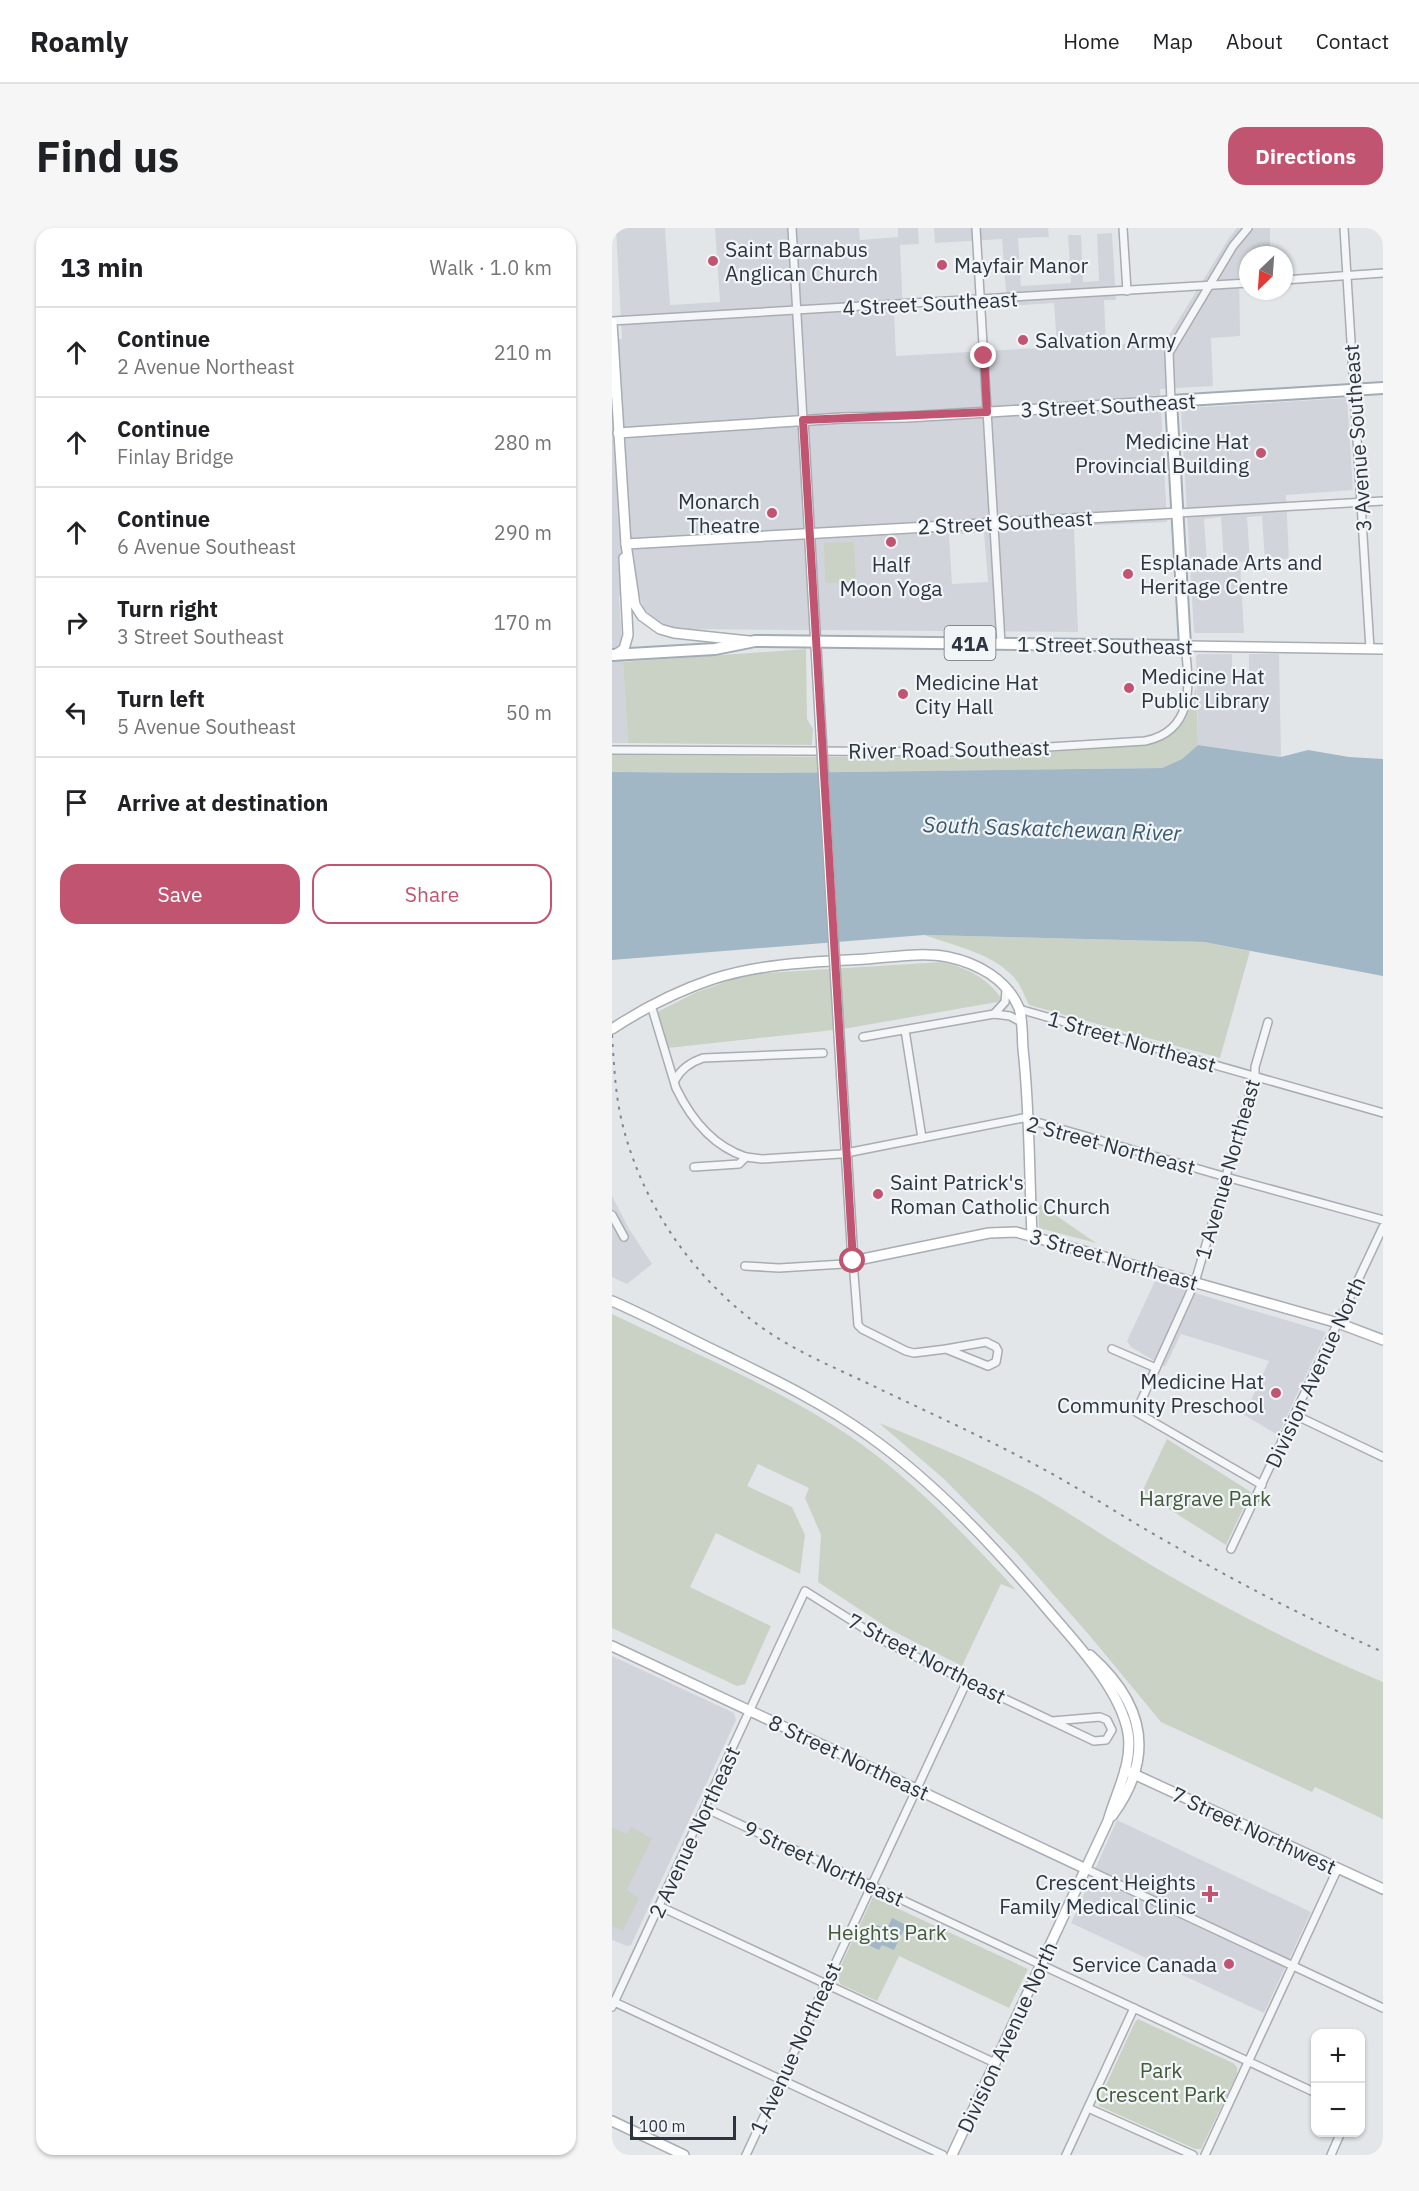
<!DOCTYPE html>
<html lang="en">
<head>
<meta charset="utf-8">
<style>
	:root { --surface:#fff; --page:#f6f6f6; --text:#202124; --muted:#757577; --line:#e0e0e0; --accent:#c15571 }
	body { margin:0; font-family:"IBM Plex Sans",sans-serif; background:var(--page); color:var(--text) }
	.controls { position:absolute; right:18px; bottom:18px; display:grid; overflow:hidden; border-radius:12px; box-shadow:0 2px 4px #0004 }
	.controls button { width:54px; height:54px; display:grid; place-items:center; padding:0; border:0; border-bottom:2px solid var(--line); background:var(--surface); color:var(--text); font:30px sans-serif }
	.compass { position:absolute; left:627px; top:18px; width:54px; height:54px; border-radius:50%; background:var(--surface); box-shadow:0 2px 4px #0004; rotate:205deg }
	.scale { position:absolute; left:18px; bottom:15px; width:106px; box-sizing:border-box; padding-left:6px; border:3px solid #2c3540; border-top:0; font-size:16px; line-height:21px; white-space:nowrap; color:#2c3540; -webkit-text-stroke:4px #f2f5f7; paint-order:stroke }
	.stop { position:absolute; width:18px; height:18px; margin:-14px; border:4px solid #c15571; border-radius:50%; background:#fff }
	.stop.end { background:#c15571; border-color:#fff; box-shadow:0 2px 6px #0008 }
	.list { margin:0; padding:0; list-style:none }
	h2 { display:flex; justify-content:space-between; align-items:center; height:78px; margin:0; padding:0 24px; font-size:26px }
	h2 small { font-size:20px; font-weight:400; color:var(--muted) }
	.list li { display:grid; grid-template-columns:39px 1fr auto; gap:18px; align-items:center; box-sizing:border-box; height:90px; padding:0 24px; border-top:2px solid var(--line) }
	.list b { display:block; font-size:22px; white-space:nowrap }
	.list p { margin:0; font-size:20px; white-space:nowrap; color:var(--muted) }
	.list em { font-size:20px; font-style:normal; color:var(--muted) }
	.actions { display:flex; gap:12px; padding:18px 24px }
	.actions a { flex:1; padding:14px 0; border:2px solid var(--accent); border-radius:18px; text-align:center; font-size:21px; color:var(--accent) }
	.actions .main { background:var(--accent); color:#fff }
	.icon { flex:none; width:33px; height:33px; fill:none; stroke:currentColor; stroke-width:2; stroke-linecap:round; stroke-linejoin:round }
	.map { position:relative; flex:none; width:771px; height:1927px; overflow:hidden; border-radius:18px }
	header { display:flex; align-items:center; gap:36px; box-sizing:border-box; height:84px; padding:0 30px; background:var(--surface); border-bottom:2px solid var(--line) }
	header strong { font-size:28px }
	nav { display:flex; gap:33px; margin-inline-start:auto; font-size:21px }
	.intro { display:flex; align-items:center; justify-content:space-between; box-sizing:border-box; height:144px; padding:0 36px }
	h1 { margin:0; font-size:42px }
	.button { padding:15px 27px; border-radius:18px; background:var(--accent); color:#fff; font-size:21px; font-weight:700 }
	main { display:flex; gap:36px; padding:0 36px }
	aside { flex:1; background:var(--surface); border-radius:18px; box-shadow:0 2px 4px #0004 }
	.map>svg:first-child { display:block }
</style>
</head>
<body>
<header>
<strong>Roamly</strong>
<nav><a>Home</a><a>Map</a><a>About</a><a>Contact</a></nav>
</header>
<div class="intro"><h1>Find us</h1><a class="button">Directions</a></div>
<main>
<aside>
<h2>13 min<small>Walk · 1.0 km</small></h2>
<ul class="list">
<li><svg class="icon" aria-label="ahead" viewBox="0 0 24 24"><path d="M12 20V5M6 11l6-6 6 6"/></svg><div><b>Continue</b><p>2 Avenue Northeast</p></div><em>210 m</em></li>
<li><svg class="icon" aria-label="ahead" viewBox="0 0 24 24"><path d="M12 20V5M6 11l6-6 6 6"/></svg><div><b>Continue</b><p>Finlay Bridge</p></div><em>280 m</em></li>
<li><svg class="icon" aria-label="ahead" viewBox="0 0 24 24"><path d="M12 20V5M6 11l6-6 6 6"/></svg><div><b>Continue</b><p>6 Avenue Southeast</p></div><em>290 m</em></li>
<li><svg class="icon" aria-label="right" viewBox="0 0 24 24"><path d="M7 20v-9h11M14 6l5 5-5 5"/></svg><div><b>Turn right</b><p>3 Street Southeast</p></div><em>170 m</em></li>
<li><svg class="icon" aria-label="left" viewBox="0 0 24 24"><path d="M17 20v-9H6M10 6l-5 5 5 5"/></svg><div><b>Turn left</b><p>5 Avenue Southeast</p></div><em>50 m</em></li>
<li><svg class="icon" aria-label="arrive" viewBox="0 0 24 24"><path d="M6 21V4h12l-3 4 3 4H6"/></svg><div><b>Arrive at destination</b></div></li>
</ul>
<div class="actions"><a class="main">Save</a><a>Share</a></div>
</aside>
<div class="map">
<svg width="771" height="1927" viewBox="0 0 771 1927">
	<rect width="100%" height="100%" fill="#e3e6e9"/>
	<!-- built -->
	<g fill="#d1d5db" fill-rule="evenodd">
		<path d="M 4,0 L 53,0 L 58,77 L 108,74 L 103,0 L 247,0 L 248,12 L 286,9 L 286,0 L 306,0 L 307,16 L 288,17 L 291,84 L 282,85 L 284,128 L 445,119 L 442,75 L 395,78 L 390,11 L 323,15 L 322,0 L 436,0 L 437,9 L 406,10 L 409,58 L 459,55 L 456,7 L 469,7 L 471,54 L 487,53 L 485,6 L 500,5 L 504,72 L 492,72 L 494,117 L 553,114 L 617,10 L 625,0 L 658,0 L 658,27 L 636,27 L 636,43 L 627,43 L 628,108 L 599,110 L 601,158 L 548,161 L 555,294 L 462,298 L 466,404 L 65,401 L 52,398 L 41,391 L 32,380 L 27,367 L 7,368 L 16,515 L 0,515 L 0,111 L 10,111 ZM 372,304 L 376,354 L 340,356 L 337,307 Z"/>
		<path d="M 735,170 L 741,262 L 674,267 L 677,331 L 653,332 L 650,288 L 635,289 L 638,333 L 628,334 L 632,405 L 582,405 L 569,182 L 574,180 ZM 609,289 L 612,334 L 595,336 L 592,291 Z"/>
		<path d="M 586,426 L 620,426 L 620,451 L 637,451 L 637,426 L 667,426 L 669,529 L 586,517 L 584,428 Z"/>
		<path d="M 0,968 L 17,1001 L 40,1036 L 15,1056 L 0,1049 Z"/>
		<path d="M 543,1053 L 714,1104 L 666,1207 L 632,1187 L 657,1133 L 569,1106 L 553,1139 L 519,1119 L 515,1113 Z"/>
		<path d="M 0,1428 L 122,1485 L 124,1492 L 19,1717 L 15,1718 L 0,1712 Z"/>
		<path d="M 505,1592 L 699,1684 L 652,1785 L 459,1695 Z"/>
	</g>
	<!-- green -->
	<g fill="#cad2c5">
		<path d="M 242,314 L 244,354 L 213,355 L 212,315 Z"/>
		<path d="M 194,421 L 195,491 L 201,501 L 200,517 L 16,515 L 11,434 Z"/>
		<path d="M 584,458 L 586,517 L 570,531 L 550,540 L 156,545 L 0,544 L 0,527 L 358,530 L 533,517 C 568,509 577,491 584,458 Z"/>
		<path d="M 312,707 L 592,714 L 638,723 L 608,830 L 417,777 C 414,771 411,763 407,756 C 388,727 343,718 312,707 Z"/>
		<path d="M 330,734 C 356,740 376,750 391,773 L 231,801 L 56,820 L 45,784 L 85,764 L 122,751 L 153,745 Z"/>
		<path d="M 426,975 L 484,1015 L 427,1000 Z"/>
		<path d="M 0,1086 C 81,1125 177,1164 249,1216 C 307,1258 356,1310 404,1362 L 389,1356 L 350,1438 L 279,1402 L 206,1354 L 209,1307 L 193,1270 L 197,1260 L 146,1236 L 135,1258 L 180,1279 L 193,1307 L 188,1346 L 104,1305 L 78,1359 L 159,1398 L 133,1456 L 125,1458 L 0,1400 Z"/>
		<path d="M 267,1195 C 322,1217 376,1239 428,1268 C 467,1291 505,1317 544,1340 C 618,1383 692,1421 771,1454 L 771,1591 L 703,1559 L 700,1564 L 549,1494 L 478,1408 L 404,1324 L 332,1251 Z"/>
		<path d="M 555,1211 L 639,1264 L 614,1317 L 530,1264 Z"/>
		<path d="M 0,1599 L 15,1606 L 19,1599 L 40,1610 L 15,1662 L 27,1670 L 11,1703 L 0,1698 Z"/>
		<path d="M 261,1669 L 416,1741 L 397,1780 L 287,1728 L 265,1773 L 228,1756 L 225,1746 Z"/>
		<path d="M 526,1791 L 621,1835 L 625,1839 L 625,1846 L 589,1921 L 583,1921 L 487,1878 L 487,1872 L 523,1794 Z"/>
	</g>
	<!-- water -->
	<g fill="#a2b7c5">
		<path d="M 586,517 L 669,529 L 696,522 L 737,529 L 771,531 L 771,748 L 592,714 L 312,707 L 0,732 L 0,544 L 156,545 L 550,540 L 570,531 Z"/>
		<path d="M 280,1690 L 294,1697 L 282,1722 L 270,1717 L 267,1722 L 256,1717 L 265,1697 L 275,1701 Z"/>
	</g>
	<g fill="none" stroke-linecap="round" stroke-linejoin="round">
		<!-- street casing -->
		<g stroke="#a8adb3" stroke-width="10">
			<g id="street">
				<path d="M 180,0 L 191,192"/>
				<path d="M 364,0 L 389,415"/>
				<path d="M 511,0 L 515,63"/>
				<path d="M 732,0 L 758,421"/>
				<path d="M 672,52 L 771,45"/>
				<path d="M 0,93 L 636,55"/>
				<path d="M 559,173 L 557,125 L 621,18 L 636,0"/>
				<path d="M 566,285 L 771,273"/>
				<path d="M 0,522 L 357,524 L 533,513 C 582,503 578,458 573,418"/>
				<path d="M 39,777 L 64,860 C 79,891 100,918 134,929"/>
				<path d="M 407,781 L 771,885"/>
				<path d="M 382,786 L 393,774 L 394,761"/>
				<path d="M 293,802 L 310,910"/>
				<path d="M 251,809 L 382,786 L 398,788 L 409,794"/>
				<path d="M 63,852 C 69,841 79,834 91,830 L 211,825"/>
				<path d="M 82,939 L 127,936 L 134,929 L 150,931 L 229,926 L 411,890 L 614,949 L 771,992"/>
				<path d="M 0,987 L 12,1009"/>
				<path d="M 133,1038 L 167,1040 L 232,1036 L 241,1033 L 246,1097 L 250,1101 L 294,1123 L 302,1125 L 334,1121 L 376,1138 L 384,1134 L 386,1123 L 384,1119 L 374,1114 L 334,1121"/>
				<path d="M 500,1121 L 544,1140"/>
				<path d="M 683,1187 L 771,1229"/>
				<path d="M 650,1257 L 524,1184 L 583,1054 L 643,849 L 643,839 L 656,794"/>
				<path d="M 619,1321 L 771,999"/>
				<path d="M 93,1580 L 704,1865"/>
				<path d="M 474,1641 L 771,1780"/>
				<path d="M 47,1678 L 383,1835"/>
				<path d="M 0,1773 L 331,1927"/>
				<path d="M 0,1779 L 193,1363 L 272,1413 L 296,1425 L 482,1513 L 494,1512 L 500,1502 L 495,1492 L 488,1489 L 440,1493"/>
				<path d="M 476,1880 L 581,1927"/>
				<path d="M 134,1927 L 355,1453"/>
				<path d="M 454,1927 L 522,1780"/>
				<path d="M 593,1927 L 726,1640"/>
				<path d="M 719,1927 L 729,1904"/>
			</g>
		</g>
		<!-- secondary casing -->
		<g stroke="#a8adb3" stroke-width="12">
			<g id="secondary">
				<path d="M 0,95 L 14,316 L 23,377 L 30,388 L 48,401 L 62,405 L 137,413"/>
				<path d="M 191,192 L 209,506"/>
				<path d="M 6,205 L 230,190 L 295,189 L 559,173"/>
				<path d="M 14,316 L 566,285"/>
				<path d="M 573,418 L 771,421"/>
				<path d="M 3,427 L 12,421 L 16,407 L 12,330"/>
				<path d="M 0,801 C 32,780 65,763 101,751 C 151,735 203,734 254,731 C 281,729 310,724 336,729 C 365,735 395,751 407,780 C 411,792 410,809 411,821 C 418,883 417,945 420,1007"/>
				<path d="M 227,806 L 241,1033 L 377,1005 L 404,1004 L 726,1095 L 771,1112"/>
				<path d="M 0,1073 C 39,1090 76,1110 114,1128 C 163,1152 213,1176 257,1208 C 327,1258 386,1323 441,1388 C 468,1419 509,1464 516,1505 C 521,1536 504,1564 496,1593 L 340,1927"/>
				<path d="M 0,1418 L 474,1641"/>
				<path d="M 478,1427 C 532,1475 544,1528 500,1588"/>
				<path d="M 513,1542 L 771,1661"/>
				<path d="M 0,1893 L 72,1927"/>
			</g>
		</g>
		<!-- primary casing -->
		<g stroke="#a3acb4" stroke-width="14">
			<path id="primary" d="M 0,427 L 103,421 L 143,413 L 573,418 L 559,173 L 771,160"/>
		</g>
		<!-- street -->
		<use href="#street" stroke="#f5f6f8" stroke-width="7"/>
		<!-- secondary -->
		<use href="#secondary" stroke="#fff" stroke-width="9"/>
		<!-- primary -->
		<use href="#primary" stroke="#fff" stroke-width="10"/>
		<!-- rail -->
		<path stroke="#7e8791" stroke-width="2" stroke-dasharray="3 6" stroke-linecap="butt" d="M 0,807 C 2,835 3,863 9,890 C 28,974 80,1049 149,1099 C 180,1121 216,1137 251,1153 C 315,1184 381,1213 444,1248 C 483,1270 521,1295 561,1317 C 629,1357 699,1392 771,1424"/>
		<!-- secondary-bridge casing -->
		<g stroke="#a8adb3" stroke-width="12" stroke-linecap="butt">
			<path id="secondary-bridge" d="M 209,506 L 227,806"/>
		</g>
		<!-- secondary-bridge -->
		<use href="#secondary-bridge" stroke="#fff" stroke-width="9"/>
	</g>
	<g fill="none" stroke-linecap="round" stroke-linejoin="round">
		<!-- route -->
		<path stroke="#c15571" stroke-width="8" d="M 241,1033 L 191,192 L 375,184 L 372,128"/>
	</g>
	<!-- markers -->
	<g fill="#c15571" stroke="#f2f5f7" stroke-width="2">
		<circle cx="101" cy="33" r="6"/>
		<circle cx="330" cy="37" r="6"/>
		<circle cx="411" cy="112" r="6"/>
		<circle cx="649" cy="225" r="6"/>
		<circle cx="160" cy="285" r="6"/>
		<circle cx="279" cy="314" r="6"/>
		<circle cx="516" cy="346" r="6"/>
		<circle cx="517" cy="460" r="6"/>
		<circle cx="291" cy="466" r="6"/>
		<circle cx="266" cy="966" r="6"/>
		<circle cx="664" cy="1165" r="6"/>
		<path d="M595 1657h6v6h6v6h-6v6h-6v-6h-6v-6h6z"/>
		<circle cx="617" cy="1736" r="6"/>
	</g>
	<g text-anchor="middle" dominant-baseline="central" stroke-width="4.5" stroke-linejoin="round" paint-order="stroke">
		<!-- shield labels -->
		<rect fill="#f2f5f7" stroke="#676f77" stroke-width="1.5" x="332.5" y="398" width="51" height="34" rx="4.5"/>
		<g font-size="20" font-weight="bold" fill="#2c3540">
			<text x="358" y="415">41A</text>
		</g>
		<!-- poi labels -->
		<g font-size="21" fill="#2c3540" stroke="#f2f5f7" text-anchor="start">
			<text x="113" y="21">Saint Barnabus<tspan x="113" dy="24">Anglican Church</tspan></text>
			<text x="342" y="37">Mayfair Manor</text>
			<text x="423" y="112">Salvation Army</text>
			<text x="637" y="213" text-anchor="end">Medicine Hat<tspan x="637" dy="24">Provincial Building</tspan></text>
			<text x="148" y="273" text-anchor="end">Monarch<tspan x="148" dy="24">Theatre</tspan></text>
			<text x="528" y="334">Esplanade Arts and<tspan x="528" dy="24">Heritage Centre</tspan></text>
			<text x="279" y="336" text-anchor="middle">Half<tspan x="279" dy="24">Moon Yoga</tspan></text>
			<text x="529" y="448">Medicine Hat<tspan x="529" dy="24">Public Library</tspan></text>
			<text x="303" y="454">Medicine Hat<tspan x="303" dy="24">City Hall</tspan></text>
			<text x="278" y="954">Saint Patrick's<tspan x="278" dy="24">Roman Catholic Church</tspan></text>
			<text x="652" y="1153" text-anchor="end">Medicine Hat<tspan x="652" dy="24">Community Preschool</tspan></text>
			<text x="584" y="1654" text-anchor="end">Crescent Heights<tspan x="584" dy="24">Family Medical Clinic</tspan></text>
			<text x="605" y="1736" text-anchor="end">Service Canada</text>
		</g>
		<!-- street labels -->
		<g font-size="21" fill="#2c3540" stroke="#f2f5f7">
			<text transform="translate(318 75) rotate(-3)">4 Street Southeast</text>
			<text transform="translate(496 177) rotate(-3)">3 Street Southeast</text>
			<text transform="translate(745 210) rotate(-94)">3 Avenue Southeast</text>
			<text transform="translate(393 294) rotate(-3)">2 Street Southeast</text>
			<text transform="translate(493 417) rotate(1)">1 Street Southeast</text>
			<text transform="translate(337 521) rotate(-1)">River Road Southeast</text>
			<text transform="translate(520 813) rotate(16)">1 Street Northeast</text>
			<text transform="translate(499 917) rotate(15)">2 Street Northeast</text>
			<text transform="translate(615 941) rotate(-74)">1 Avenue Northeast</text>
			<text transform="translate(502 1031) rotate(16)">3 Street Northeast</text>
			<text transform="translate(703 1144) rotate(-65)">Division Avenue North</text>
			<text transform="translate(315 1430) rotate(27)">7 Street Northeast</text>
			<text transform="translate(237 1529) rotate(25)">8 Street Northeast</text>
			<text transform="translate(642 1602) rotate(25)">7 Street Northwest</text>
			<text transform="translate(82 1604) rotate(-65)">2 Avenue Northeast</text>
			<text transform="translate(212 1635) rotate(25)">9 Street Northeast</text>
			<text transform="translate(395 1809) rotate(-65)">Division Avenue North</text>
			<text transform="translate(183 1820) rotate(-65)">1 Avenue Northeast</text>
		</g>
		<!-- park labels -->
		<g font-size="21" fill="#445a3b" stroke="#f2f5f7">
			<text x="593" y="1270">Hargrave Park</text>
			<text x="275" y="1704">Heights Park</text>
			<text x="549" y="1842">Park<tspan x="549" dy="24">Crescent Park</tspan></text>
		</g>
		<!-- water labels -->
		<g font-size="22" font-style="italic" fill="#3a5870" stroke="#f2f5f7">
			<text transform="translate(440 600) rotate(2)">South Saskatchewan River</text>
		</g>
	</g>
</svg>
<div class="controls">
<button>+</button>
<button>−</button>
</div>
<svg class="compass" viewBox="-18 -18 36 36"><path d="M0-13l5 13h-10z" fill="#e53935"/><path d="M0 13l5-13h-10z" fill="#757577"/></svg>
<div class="scale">100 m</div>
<div class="stop" style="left:241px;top:1033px"></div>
<div class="stop end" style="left:372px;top:128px"></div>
</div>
</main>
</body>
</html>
